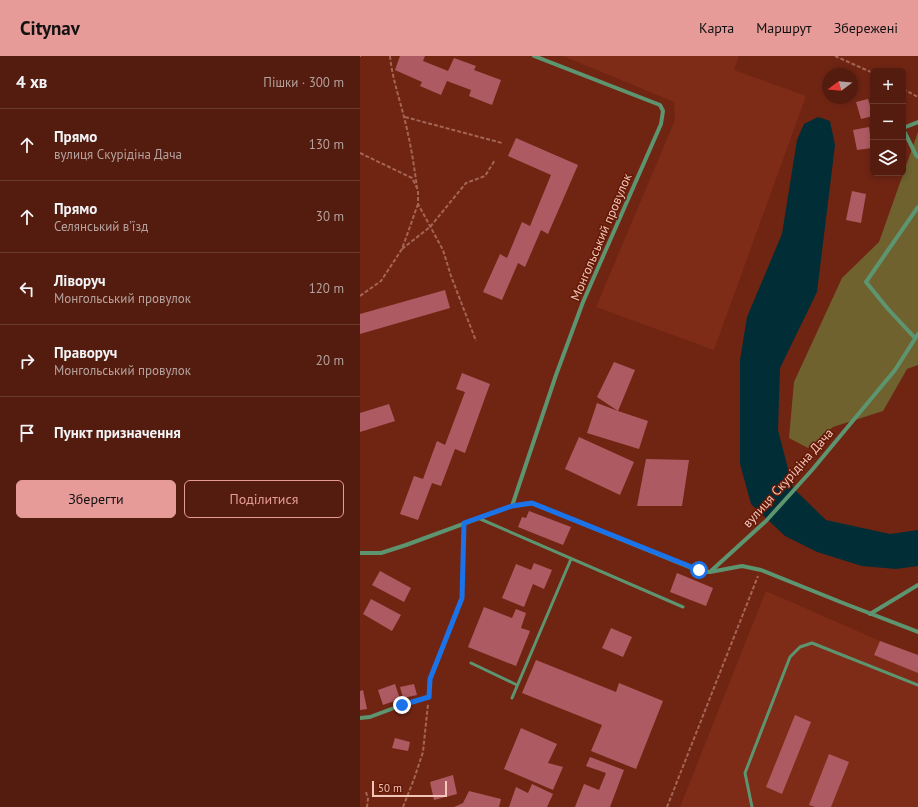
<!DOCTYPE html>
<html lang="uk">
<head>
<meta charset="utf-8">
<style>
	:root { --surface:#541c0e; --page:#5d291c; --text:#f1f3f6; --muted:#b5a19e; --line:#6a3a2e; --accent:#e69b98 }
	body { margin:0; font-family:"PT Sans",sans-serif; background:var(--page); color:var(--text) }
	.controls { position:absolute; right:12px; top:12px; display:grid; overflow:hidden; border-radius:6px; box-shadow:0 2px 6px #0003 }
	.controls button { width:36px; height:36px; display:grid; place-items:center; padding:0; border:0; border-bottom:1px solid var(--line); background:var(--surface); color:var(--text); font:20px sans-serif }
	.compass { position:absolute; left:462px; top:12px; width:36px; height:36px; border-radius:50%; background:var(--surface); box-shadow:0 2px 6px #0003; rotate:254deg }
	.scale { position:absolute; left:12px; bottom:10px; width:75px; box-sizing:border-box; padding-left:4px; border:2px solid #f3c5b9; border-top:0; font-size:11px; line-height:14px; white-space:nowrap; color:#f3c5b9; -webkit-text-stroke:3px #641907; paint-order:stroke }
	.stop { position:absolute; width:12px; height:12px; margin:-9px; border:3px solid #1a73e8; border-radius:50%; background:#fff }
	.stop.end { background:#1a73e8; border-color:#fff; box-shadow:0 1px 4px #0008 }
	.list { margin:0; padding:0; list-style:none }
	h2 { display:flex; justify-content:space-between; align-items:center; height:52px; margin:0; padding:0 16px; font-size:17px }
	h2 small { font-size:13px; font-weight:400; color:var(--muted) }
	.list li { display:grid; grid-template-columns:26px 1fr auto; gap:12px; align-items:center; box-sizing:border-box; height:72px; padding:0 16px; border-top:1px solid var(--line) }
	.list b { display:block; font-size:15px; white-space:nowrap }
	.list p { margin:0; font-size:13px; white-space:nowrap; color:var(--muted) }
	.list em { font-size:13px; font-style:normal; color:var(--muted) }
	.actions { display:flex; gap:8px; padding:12px 16px }
	.actions a { flex:1; padding:9px 0; border:1px solid var(--accent); border-radius:6px; text-align:center; font-size:14px; color:var(--accent) }
	.actions .main { background:var(--accent); color:#111 }
	.icon { flex:none; width:22px; height:22px; fill:none; stroke:currentColor; stroke-width:2; stroke-linecap:round; stroke-linejoin:round }
	.map { position:relative; flex:none; width:558px; height:751px; overflow:hidden }
	header { display:flex; align-items:center; gap:24px; box-sizing:border-box; height:56px; padding:0 20px; background:var(--accent); color:#111 }
	header strong { font-size:19px }
	nav { display:flex; gap:22px; margin-inline-start:auto; font-size:14px }
	main { display:flex }
	aside { flex:1; background:var(--surface) }
	.map>svg:first-child { display:block }
</style>
</head>
<body>
<header>
<strong>Citynav</strong>
<nav><a>Карта</a><a>Маршрут</a><a>Збережені</a></nav>
</header>
<main>
<aside>
<h2>4 хв<small>Пішки · 300 m</small></h2>
<ul class="list">
<li><svg class="icon" aria-label="ahead" viewBox="0 0 24 24"><path d="M12 20V5M6 11l6-6 6 6"/></svg><div><b>Прямо</b><p>вулиця Скурідіна Дача</p></div><em>130 m</em></li>
<li><svg class="icon" aria-label="ahead" viewBox="0 0 24 24"><path d="M12 20V5M6 11l6-6 6 6"/></svg><div><b>Прямо</b><p>Селянський вʼїзд</p></div><em>30 m</em></li>
<li><svg class="icon" aria-label="left" viewBox="0 0 24 24"><path d="M17 20v-9H6M10 6l-5 5 5 5"/></svg><div><b>Ліворуч</b><p>Монгольський провулок</p></div><em>120 m</em></li>
<li><svg class="icon" aria-label="right" viewBox="0 0 24 24"><path d="M7 20v-9h11M14 6l5 5-5 5"/></svg><div><b>Праворуч</b><p>Монгольський провулок</p></div><em>20 m</em></li>
<li><svg class="icon" aria-label="arrive" viewBox="0 0 24 24"><path d="M6 21V4h12l-3 4 3 4H6"/></svg><div><b>Пункт призначення</b></div></li>
</ul>
<div class="actions"><a class="main">Зберегти</a><a>Поділитися</a></div>
</aside>
<div class="map">
<svg width="558" height="751" viewBox="0 0 558 751">
	<rect width="100%" height="100%" fill="#702513"/>
	<!-- built -->
	<g fill="#7e2b17">
		<path d="M 203,0 L 379,0 L 374,14 L 446,40 L 354,294 L 236,251 L 315,64 L 314,46 Z"/>
		<path d="M 406,535 L 520,585 L 558,599 L 558,751 L 320,751 Z"/>
	</g>
	<!-- green -->
	<path fill="#6f622f" d="M 558,76 L 558,309 L 547,313 L 523,355 L 473,371 L 448,392 L 429,382 L 434,326 L 482,222 L 519,186 Z"/>
	<!-- water -->
	<path fill="#012d36" d="M 458,61 L 470,65 L 475,89 L 457,236 L 420,312 L 418,374 L 433,432 L 466,464 L 530,478 L 558,474 L 558,510 L 536,513 L 502,510 L 457,496 L 425,480 L 391,448 L 380,408 L 380,304 L 387,261 L 422,178 L 437,84 L 444,68 Z"/>
	<!-- building -->
	<g fill="#ae5a62">
		<path d="M 40,0 L 65,0 L 63,5 L 88,15 L 94,2 L 116,10 L 114,14 L 141,24 L 132,49 L 109,40 L 111,34 L 87,25 L 81,39 L 60,30 L 62,26 L 35,14 Z"/>
		<path d="M 508,43 L 513,60 L 501,63 L 496,46 Z"/>
		<path d="M 509,71 L 512,92 L 497,94 L 493,74 Z"/>
		<path d="M 156,82 L 218,109 L 188,178 L 181,174 L 165,211 L 158,207 L 142,244 L 123,236 L 140,198 L 147,202 L 162,166 L 170,170 L 191,119 L 148,100 Z"/>
		<path d="M 492,135 L 506,138 L 501,167 L 486,164 Z"/>
		<path d="M 85,234 L 90,252 L 0,278 L 0,258 Z"/>
		<path d="M 254,306 L 275,314 L 258,355 L 288,365 L 279,393 L 227,377 L 237,347 L 258,355 L 237,341 Z"/>
		<path d="M 102,317 L 130,328 L 105,397 L 95,393 L 81,430 L 72,427 L 58,464 L 40,458 L 54,420 L 63,423 L 77,385 L 85,389 L 105,336 L 96,333 Z"/>
		<path d="M 29,348 L 35,365 L 0,376 L 0,357 Z"/>
		<path d="M 219,381 L 274,406 L 260,439 L 205,413 Z"/>
		<path d="M 286,403 L 329,404 L 322,450 L 277,450 Z"/>
		<path d="M 169,455 L 211,471 L 203,489 L 158,471 L 162,461 L 166,462 Z"/>
		<path d="M 174,507 L 192,514 L 184,533 L 173,528 L 164,551 L 142,542 L 156,508 L 171,514 Z"/>
		<path d="M 20,515 L 51,532 L 44,546 L 12,529 Z"/>
		<path d="M 317,517 L 353,532 L 346,550 L 310,536 Z"/>
		<path d="M 11,543 L 41,559 L 32,575 L 3,558 Z"/>
		<path d="M 124,551 L 152,562 L 156,553 L 166,557 L 161,572 L 170,575 L 156,610 L 108,591 Z"/>
		<path d="M 251,572 L 272,581 L 263,601 L 242,592 Z"/>
		<path d="M 520,585 L 558,599 L 558,617 L 514,599 Z"/>
		<path d="M 176,604 L 256,636 L 259,627 L 303,645 L 276,713 L 231,695 L 242,669 L 162,637 Z"/>
		<path d="M 35,628 L 40,643 L 23,649 L 18,634 Z"/>
		<path d="M 54,628 L 57,639 L 43,642 L 40,631 Z"/>
		<path d="M 3,634 L 7,653 L 0,654 L 0,635 Z"/>
		<path d="M 435,659 L 451,666 L 422,738 L 406,731 Z"/>
		<path d="M 161,672 L 197,688 L 188,707 L 203,711 L 193,734 L 144,713 Z"/>
		<path d="M 35,682 L 50,686 L 48,695 L 32,692 Z"/>
		<path d="M 469,698 L 489,706 L 471,751 L 455,751 L 449,749 Z"/>
		<path d="M 230,701 L 264,714 L 250,751 L 215,751 L 224,728 L 239,734 L 246,717 L 226,710 Z"/>
		<path d="M 93,719 L 97,738 L 74,744 L 70,726 Z"/>
		<path d="M 172,728 L 193,738 L 187,751 L 149,751 L 156,731 L 168,737 Z"/>
		<path d="M 109,735 L 141,743 L 139,751 L 94,751 L 103,747 Z"/>
	</g>
	<g fill="none" stroke-linecap="round" stroke-linejoin="round">
		<!-- path -->
		<g stroke="#a46555" stroke-width="2" stroke-dasharray="4 2" stroke-linecap="butt">
			<path d="M 0,0 L 1,0"/>
			<path d="M 30,0 C 32,21 39,41 44,61 C 50,84 54,108 57,132"/>
			<path d="M 475,0 L 513,17"/>
			<path d="M 543,33 L 558,41"/>
			<path d="M 45,61 L 142,87"/>
			<path d="M 0,97 L 52,122 L 58,134 L 58,148 L 83,194 L 91,220 L 116,285"/>
			<path d="M 42,193 L 70,171 L 106,127 L 125,120 L 135,104"/>
			<path d="M 0,240 L 21,225 L 42,193 L 58,148"/>
			<path d="M 70,634 L 70,623 L 102,542 L 104,474"/>
			<path d="M 6,736 L 8,743 L 7,751"/>
			<path d="M 43,751 L 54,723 L 63,696 L 68,648"/>
			<path d="M 307,751 L 398,520"/>
		</g>
		<!-- lane -->
		<g stroke="#5d9570" stroke-width="3">
			<path d="M 118,462 L 323,551"/>
			<path d="M 111,607 L 157,629"/>
			<path d="M 152,642 L 211,503"/>
			<path d="M 392,751 L 385,717 L 430,601 L 440,591 L 452,587 L 558,629"/>
		</g>
		<!-- street -->
		<g stroke="#5d9570" stroke-width="4">
			<path d="M 543,72 L 558,66"/>
			<path d="M 543,73 L 556,99 L 558,101"/>
			<path d="M 555,282 L 528,253 L 506,226 L 558,151"/>
			<path d="M 152,450 L 196,319 L 223,246 L 301,68 L 303,55 L 300,49 L 174,0"/>
			<path d="M 0,497 L 21,497 L 46,489 L 152,450 L 172,447 L 339,515 L 350,516 L 382,510 L 401,514 L 483,547 L 558,576"/>
			<path d="M 351,515 L 406,465 L 452,414 L 535,314 L 558,278"/>
			<path d="M 510,558 L 558,529"/>
			<path d="M 0,662 L 10,661 L 42,649 L 69,641"/>
		</g>
	</g>
	<g fill="none" stroke-linecap="round" stroke-linejoin="round">
		<!-- route -->
		<path stroke="#1a73e8" stroke-width="5" d="M 42,649 L 69,641 L 70,623 L 102,542 L 104,467 L 152,450 L 172,447 L 339,514"/>
	</g>
	<g text-anchor="middle" dominant-baseline="central" stroke-width="3" stroke-linejoin="round" paint-order="stroke">
		<!-- street labels -->
		<g font-size="13" fill="#f3c5b9" stroke="#641907">
			<text transform="translate(241 181) rotate(-67)">Монгольський провулок</text>
			<text transform="translate(428 422) rotate(-48)">вулиця Скурідіна Дача</text>
		</g>
	</g>
</svg>
<div class="controls">
<button>+</button>
<button>−</button>
<button><svg class="icon" aria-label="layers" viewBox="0 0 24 24"><path d="M12 4l9 5-9 5-9-5zM3 14l9 5 9-5"/></svg></button>
</div>
<svg class="compass" viewBox="-18 -18 36 36"><path d="M0-13l5 13h-10z" fill="#e53935"/><path d="M0 13l5-13h-10z" fill="#b5a19e"/></svg>
<div class="scale">50 m</div>
<div class="stop" style="left:339px;top:514px"></div>
<div class="stop end" style="left:42px;top:649px"></div>
</div>
</main>
</body>
</html>
